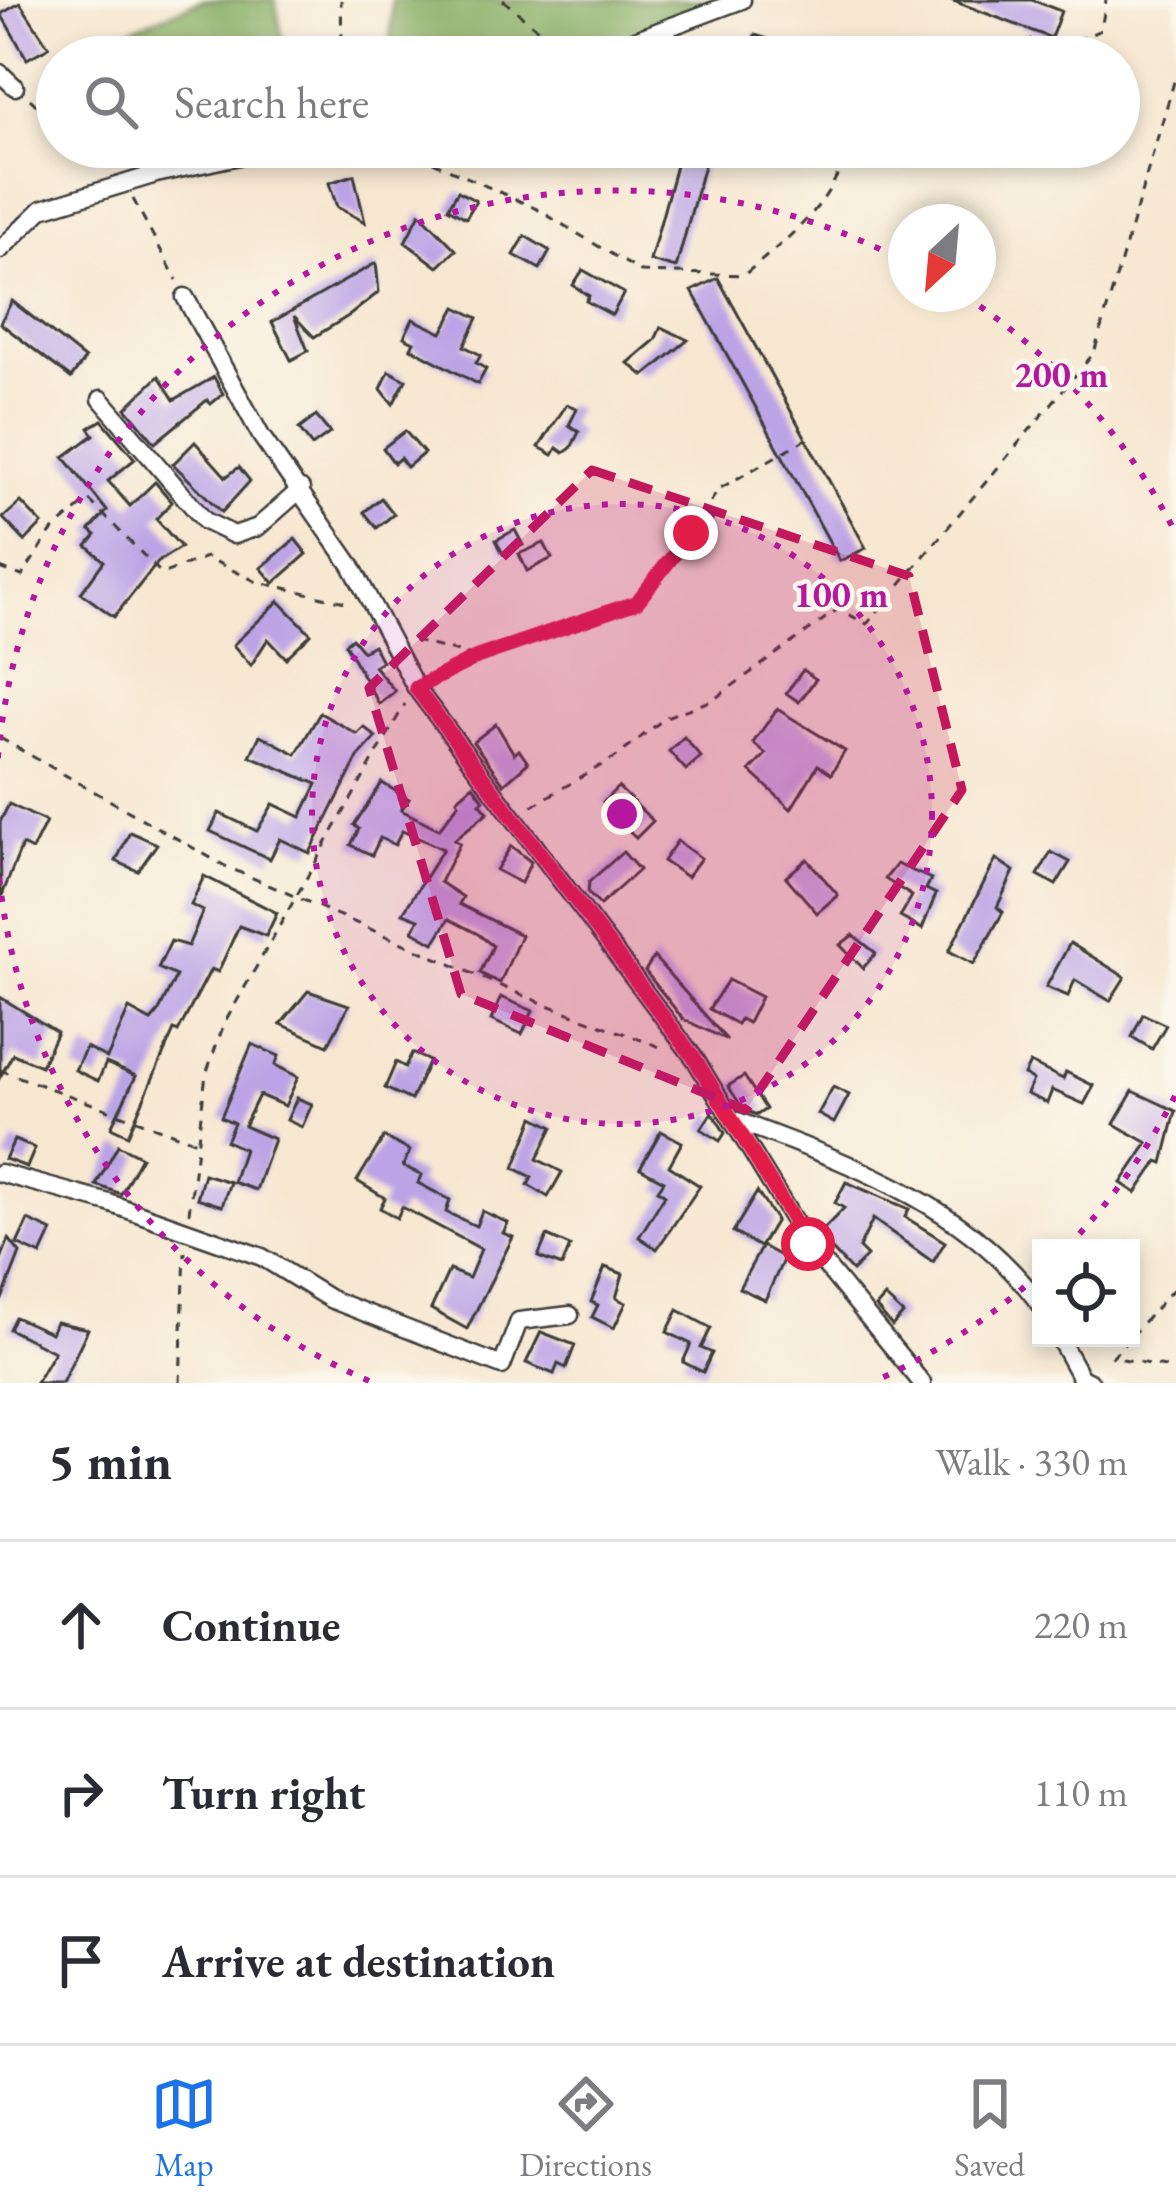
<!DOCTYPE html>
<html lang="en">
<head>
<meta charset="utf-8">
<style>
	:root { --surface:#fff; --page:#f2f2f3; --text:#2b2b33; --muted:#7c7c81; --line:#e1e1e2; --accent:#1a73e8 }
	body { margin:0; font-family:"EB Garamond",serif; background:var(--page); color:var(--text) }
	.controls { position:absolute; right:36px; bottom:36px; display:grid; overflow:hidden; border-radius:0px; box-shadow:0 6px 18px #0003 }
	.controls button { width:108px; height:108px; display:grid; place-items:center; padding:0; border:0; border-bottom:3px solid var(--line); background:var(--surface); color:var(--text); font:60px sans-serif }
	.compass { position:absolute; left:888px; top:204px; width:108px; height:108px; border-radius:50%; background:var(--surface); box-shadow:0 6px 18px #0003; rotate:206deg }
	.stop { position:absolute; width:36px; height:36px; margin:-27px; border:9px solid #e11d48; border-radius:50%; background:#fff }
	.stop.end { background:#e11d48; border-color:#fff; box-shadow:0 3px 12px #0008 }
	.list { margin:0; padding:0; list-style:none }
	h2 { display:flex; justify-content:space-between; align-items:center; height:156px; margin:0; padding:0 48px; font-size:51px }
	h2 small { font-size:39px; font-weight:400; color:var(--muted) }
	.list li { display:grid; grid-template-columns:78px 1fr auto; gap:36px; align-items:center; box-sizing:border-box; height:168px; padding:0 48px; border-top:3px solid var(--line) }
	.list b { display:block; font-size:45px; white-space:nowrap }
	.list em { font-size:39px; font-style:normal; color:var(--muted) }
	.icon { flex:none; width:66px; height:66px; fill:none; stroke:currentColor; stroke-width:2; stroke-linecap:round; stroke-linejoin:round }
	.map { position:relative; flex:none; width:1176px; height:1383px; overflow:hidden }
	.search { position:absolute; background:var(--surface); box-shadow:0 6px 18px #0003; left:36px; right:36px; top:36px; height:132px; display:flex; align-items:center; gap:30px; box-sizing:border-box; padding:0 42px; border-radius:66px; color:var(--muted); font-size:45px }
	.sheet { height:660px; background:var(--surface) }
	nav { display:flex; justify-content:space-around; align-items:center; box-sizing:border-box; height:168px; border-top:3px solid var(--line); background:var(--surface); font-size:33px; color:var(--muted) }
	nav a { display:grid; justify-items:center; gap:6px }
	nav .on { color:var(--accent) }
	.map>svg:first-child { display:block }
</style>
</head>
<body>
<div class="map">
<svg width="1176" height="1383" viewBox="0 0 1176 1383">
	<rect width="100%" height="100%" fill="#fbf7ec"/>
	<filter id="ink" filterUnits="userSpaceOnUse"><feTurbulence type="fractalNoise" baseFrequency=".00833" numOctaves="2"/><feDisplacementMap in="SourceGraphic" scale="24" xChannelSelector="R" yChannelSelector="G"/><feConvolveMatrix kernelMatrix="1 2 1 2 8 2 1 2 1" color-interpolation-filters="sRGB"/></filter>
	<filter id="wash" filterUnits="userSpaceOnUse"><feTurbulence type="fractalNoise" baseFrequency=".004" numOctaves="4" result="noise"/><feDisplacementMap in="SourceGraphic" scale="48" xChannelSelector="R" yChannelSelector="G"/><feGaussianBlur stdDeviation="2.7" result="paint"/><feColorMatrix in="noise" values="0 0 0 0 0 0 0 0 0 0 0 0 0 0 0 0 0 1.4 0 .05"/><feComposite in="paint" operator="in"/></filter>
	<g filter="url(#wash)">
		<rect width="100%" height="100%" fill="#f6e7d0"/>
		<!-- forest -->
		<g fill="#88ad63" stroke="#526440" stroke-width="3">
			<path d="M 202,0 L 275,0 L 286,57 L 63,57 Z"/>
			<path d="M 392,0 L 742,0 L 589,57 L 390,57 Z"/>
		</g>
		<g id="blocks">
			<!-- building -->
			<g fill="#bca3e5">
				<path d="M 951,0 L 1032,0 L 1061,11 L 1051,38 Z"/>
				<path d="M 20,3 L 49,47 L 27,59 L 1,14 Z"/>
				<path d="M 755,35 L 774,41 L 768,57 L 748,57 Z"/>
				<path d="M 681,147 L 709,147 L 676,268 L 650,261 Z"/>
				<path d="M 354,175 L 365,222 L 337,207 L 329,183 Z"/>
				<path d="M 458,191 L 476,201 L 466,218 L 448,208 Z"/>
				<path d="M 420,213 L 456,250 L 438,267 L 405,242 Z"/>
				<path d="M 525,236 L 550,251 L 540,269 L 514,255 Z"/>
				<path d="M 376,263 L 379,292 L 350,315 L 314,337 L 294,316 L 308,351 L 291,360 L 272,322 Z"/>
				<path d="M 583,270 L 624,293 L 612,315 L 586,301 L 589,296 L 573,285 Z"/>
				<path d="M 718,278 L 866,548 L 840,561 L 692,291 Z"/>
				<path d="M 12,301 L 85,359 L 71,378 L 0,323 Z"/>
				<path d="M 456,307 L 478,318 L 464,346 L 481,355 L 476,363 L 486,369 L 478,384 L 411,348 L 414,342 L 404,337 L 413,319 L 442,333 Z"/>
				<path d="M 661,327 L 688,340 L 644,376 L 628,363 L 655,340 Z"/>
				<path d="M 389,371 L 406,380 L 393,404 L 381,389 Z"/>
				<path d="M 159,376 L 174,400 L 214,377 L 223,394 L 211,404 L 207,400 L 155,443 L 126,408 Z"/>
				<path d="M 567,404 L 577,409 L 569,425 L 579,432 L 571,448 L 564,453 L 557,448 L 553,455 L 539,447 Z"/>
				<path d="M 316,416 L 330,433 L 312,446 L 299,429 Z"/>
				<path d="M 102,420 L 135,459 L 108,481 L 130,506 L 155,482 L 172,502 L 156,519 L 181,547 L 159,561 L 114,617 L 81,593 L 104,561 L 87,546 L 96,535 L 90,530 L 107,511 L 64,457 L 94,435 L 89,428 Z"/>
				<path d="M 405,431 L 424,453 L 407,467 L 400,458 L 394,463 L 383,448 Z"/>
				<path d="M 195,442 L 226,477 L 239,467 L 250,481 L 222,512 L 173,464 Z"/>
				<path d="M 381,498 L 394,514 L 377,528 L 364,512 Z"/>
				<path d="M 21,502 L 42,524 L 25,541 L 3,518 Z"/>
				<path d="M 515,530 L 523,545 L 503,554 L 496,540 Z"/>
				<path d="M 295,539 L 307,554 L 274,583 L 261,568 Z"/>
				<path d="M 544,543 L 552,558 L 527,571 L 519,554 Z"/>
				<path d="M 279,601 L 311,634 L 286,658 L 268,639 L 251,665 L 233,645 Z"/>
				<path d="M 352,638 L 363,651 L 373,645 L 382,661 L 374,666 L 395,691 L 379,704 L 345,644 Z"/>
				<path d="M 803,670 L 816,679 L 799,702 L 786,693 Z"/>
				<path d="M 777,709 L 845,751 L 831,774 L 818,765 L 791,809 L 750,771 L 766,754 L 753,743 Z"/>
				<path d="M 320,713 L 357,734 L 364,727 L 376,737 L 358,757 L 310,853 L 280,839 L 270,859 L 210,831 L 219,813 L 257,831 L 273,804 L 301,817 L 317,784 L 250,756 L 260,735 L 296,754 Z"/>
				<path d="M 496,724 L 514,754 L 519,750 L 528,763 L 504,784 L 473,742 Z"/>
				<path d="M 684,737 L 701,757 L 686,770 L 669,751 Z"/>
				<path d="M 382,783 L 409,799 L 401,810 L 439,829 L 459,803 L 457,799 L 473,785 L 484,800 L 480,803 L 488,812 L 454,840 L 460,843 L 440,882 L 463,897 L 459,904 L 521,935 L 500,983 L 480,973 L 493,946 L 478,934 L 449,919 L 434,943 L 413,931 L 419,919 L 403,913 L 443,849 L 402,831 L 395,845 L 380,838 L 372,855 L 351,845 L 359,829 L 354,825 Z"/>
				<path d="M 618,787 L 653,821 L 636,838 L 603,802 Z"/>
				<path d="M 9,804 L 46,822 L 32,850 L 22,845 L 1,898 L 0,822 Z"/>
				<path d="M 130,832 L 157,844 L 138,871 L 116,861 Z"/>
				<path d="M 677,841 L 701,858 L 687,877 L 663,861 Z"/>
				<path d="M 511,846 L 531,862 L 521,883 L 496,870 Z"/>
				<path d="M 623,852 L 639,870 L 600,905 L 588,893 L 589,882 Z"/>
				<path d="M 1051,852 L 1070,862 L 1056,885 L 1038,875 Z"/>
				<path d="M 807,859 L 838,895 L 817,913 L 786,877 Z"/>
				<path d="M 996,859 L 1014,871 L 997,907 L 1003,912 L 974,964 L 949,951 Z"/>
				<path d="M 897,864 L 931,879 L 926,889 L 936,894 L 922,929 L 900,917 L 912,896 L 885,879 Z"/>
				<path d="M 204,876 L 277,913 L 266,936 L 239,926 L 218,972 L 211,969 L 178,1032 L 174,1030 L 128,1135 L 111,1127 L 136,1076 L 106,1063 L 98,1081 L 75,1070 L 86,1047 L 107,1058 L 129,1009 L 151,1021 L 158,1013 L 176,976 L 158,968 L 171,941 L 188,946 L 203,911 L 191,905 Z"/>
				<path d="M 853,935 L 876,953 L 863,968 L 840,945 Z"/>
				<path d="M 1070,943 L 1125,977 L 1110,1001 L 1075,980 L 1068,996 L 1046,987 Z"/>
				<path d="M 654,957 L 727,1040 L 683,1019 L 645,971 Z"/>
				<path d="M 728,980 L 761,997 L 748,1023 L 740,1019 L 737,1024 L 709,1009 Z"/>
				<path d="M 308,991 L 349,1005 L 328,1045 L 281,1024 Z"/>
				<path d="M 0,997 L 57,1032 L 41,1066 L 13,1054 L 0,1077 Z"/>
				<path d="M 501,997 L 533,1011 L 522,1034 L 491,1020 Z"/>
				<path d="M 1143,1014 L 1166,1025 L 1152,1049 L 1132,1037 Z"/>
				<path d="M 252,1044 L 279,1056 L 275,1065 L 298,1077 L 285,1106 L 259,1095 L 244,1126 L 274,1139 L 256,1190 L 233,1182 L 244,1149 L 226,1141 L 234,1123 L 221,1117 Z"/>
				<path d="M 412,1053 L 429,1061 L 411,1100 L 385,1088 L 396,1062 L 405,1067 Z"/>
				<path d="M 1030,1063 L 1063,1079 L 1066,1072 L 1094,1086 L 1084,1104 L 1052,1090 L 1047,1103 L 1027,1094 L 1033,1080 L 1024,1075 Z"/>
				<path d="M 744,1076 L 766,1109 L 757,1115 L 744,1110 L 728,1086 Z"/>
				<path d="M 833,1087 L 849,1095 L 834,1123 L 818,1114 Z"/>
				<path d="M 1133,1091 L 1176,1111 L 1163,1163 L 1158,1161 L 1136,1193 L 1121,1183 L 1148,1143 L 1114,1124 Z"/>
				<path d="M 297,1098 L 312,1104 L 302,1127 L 287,1120 Z"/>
				<path d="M 712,1112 L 725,1133 L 720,1141 L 701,1129 Z"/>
				<path d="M 534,1117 L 553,1127 L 537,1159 L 562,1172 L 548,1197 L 528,1185 L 532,1177 L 514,1168 Z"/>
				<path d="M 661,1131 L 682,1142 L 669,1166 L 700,1186 L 657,1249 L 639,1237 L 665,1195 L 658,1190 L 664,1181 L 640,1168 Z"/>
				<path d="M 384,1137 L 410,1151 L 403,1166 L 422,1175 L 418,1183 L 450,1200 L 446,1212 L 476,1226 L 482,1211 L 508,1223 L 503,1233 L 513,1237 L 467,1329 L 431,1309 L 449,1270 L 469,1278 L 481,1249 L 402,1207 L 397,1218 L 380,1208 L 385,1198 L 357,1181 Z"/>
				<path d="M 14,1140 L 35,1148 L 27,1167 L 5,1159 Z"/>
				<path d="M 118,1145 L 141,1157 L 121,1194 L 96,1185 Z"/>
				<path d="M 204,1174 L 230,1182 L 222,1206 L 197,1198 Z"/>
				<path d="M 846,1182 L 909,1209 L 905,1217 L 945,1242 L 933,1262 L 873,1219 L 859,1248 L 867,1256 L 852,1271 L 818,1235 L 844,1208 L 835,1203 Z"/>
				<path d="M 757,1192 L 776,1220 L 760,1247 L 733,1232 Z"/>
				<path d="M 28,1220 L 52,1231 L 41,1255 L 17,1244 Z"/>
				<path d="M 547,1236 L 570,1246 L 562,1266 L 538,1257 Z"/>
				<path d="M 9,1239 L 20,1253 L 1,1302 L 0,1262 Z"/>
				<path d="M 762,1246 L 784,1258 L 765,1300 L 739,1288 Z"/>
				<path d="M 605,1267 L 623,1274 L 616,1298 L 626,1303 L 614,1328 L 592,1317 L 598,1305 L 591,1302 Z"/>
				<path d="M 885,1297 L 903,1314 L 892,1326 L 876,1307 Z"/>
				<path d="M 678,1310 L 711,1328 L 701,1348 L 712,1353 L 703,1372 L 683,1362 L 691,1344 L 667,1332 Z"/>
				<path d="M 15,1317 L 51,1333 L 56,1322 L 88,1329 L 62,1383 L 36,1383 L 54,1352 L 9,1329 Z"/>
				<path d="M 541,1332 L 575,1345 L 566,1368 L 558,1364 L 554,1374 L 526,1363 Z"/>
			</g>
		</g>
	</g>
	<g filter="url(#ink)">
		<use href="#blocks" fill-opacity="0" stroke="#3d3a37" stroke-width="3"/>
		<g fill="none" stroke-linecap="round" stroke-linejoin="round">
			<!-- minor casing -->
			<g stroke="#3d3a37" stroke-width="21">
				<g id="minor">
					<path d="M 589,57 L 742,0"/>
					<path d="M 0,73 L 15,87"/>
					<path d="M 0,250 L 42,209 L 156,174 L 280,147"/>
					<path d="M 185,297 L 261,436 L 351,565 L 416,688 L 695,1059 L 808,1244 L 922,1383"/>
					<path d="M 101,399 L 205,521 L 234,535 L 258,527 L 301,489"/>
					<path d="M 735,1120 C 850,1164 967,1203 1041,1306"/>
					<path d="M 0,1173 L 109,1203 L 262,1257 L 330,1299 L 502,1366 L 519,1321 L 570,1315"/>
					<path d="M 1059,1338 L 1081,1378 L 1091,1383"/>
				</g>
			</g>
			<!-- path -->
			<g stroke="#3d3a37" stroke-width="3" stroke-dasharray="9 9" stroke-linecap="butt">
				<path d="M 503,0 L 570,56"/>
				<path d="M 334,57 L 342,45 L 341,0"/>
				<path d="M 971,57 L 1033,39 L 1070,43 L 1101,30 L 1106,0"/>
				<path d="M 30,99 L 57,125"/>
				<path d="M 82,147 L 107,170"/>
				<path d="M 400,147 L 537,209 L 641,272 L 744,275 C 793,234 828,209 849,147"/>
				<path d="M 133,199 L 177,280"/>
				<path d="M 0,568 L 22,576 L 51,532 L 89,500 L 162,574 L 206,557 L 255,581 L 345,602"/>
				<path d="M 414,641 L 475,656"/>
				<path d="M 434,679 L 477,657 L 637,602 L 662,576 L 719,489 L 808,438"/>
				<path d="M 0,738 L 225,866 L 524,996 L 660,1047"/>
				<path d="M 532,806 L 619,755 L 666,717 L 713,700 L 838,609 L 867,624 L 1094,353 L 1176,75"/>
				<path d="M 0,1070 L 199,1143"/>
				<path d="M 189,1213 L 206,1074 L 224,1024 L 405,704"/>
				<path d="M 1131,1336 L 1176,1286"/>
				<path d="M 1130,1338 L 1112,1357 L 1176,1369"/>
				<path d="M 180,1383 L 185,1252"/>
			</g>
			<!-- minor -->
			<use href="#minor" stroke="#fff" stroke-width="16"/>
		</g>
	</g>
	<g fill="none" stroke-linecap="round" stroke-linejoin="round" filter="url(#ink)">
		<!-- route -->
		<path stroke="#e11d48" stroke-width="15" d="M 691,533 L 637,602 L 477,657 L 416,688 L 695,1059 L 808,1244"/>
	</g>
	<!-- marked area -->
	<path fill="#c2185b" fill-opacity="0.2" stroke="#c2185b" stroke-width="9" stroke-dasharray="24 15" stroke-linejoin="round" d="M 592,470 L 909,576 L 962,790 L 746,1110 L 461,994 L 369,688 Z"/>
	<!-- distance rings -->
	<circle cx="622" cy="814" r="310" fill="#b5179e" fill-opacity=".12"/>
	<g fill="none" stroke="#b5179e" stroke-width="6" stroke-dasharray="6 12">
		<circle cx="622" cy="814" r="310"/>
		<path d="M1175 1096A621 621 0 0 1 1069 1245M1038 1275A621 621 0 0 1 875 1381M369 1381A621 621 0 1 1 904 261M965 296A621 621 0 0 1 1175 532"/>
	</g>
	<circle cx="622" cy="814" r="18" fill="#b5179e" stroke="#fbf7ec" stroke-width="6"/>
	<g font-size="36" text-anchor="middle" font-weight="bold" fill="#b5179e" stroke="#fbf7ec" stroke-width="9" stroke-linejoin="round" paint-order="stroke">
		<text x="1061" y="387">200 m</text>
		<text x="841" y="607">100 m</text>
	</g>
</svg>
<div class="controls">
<button><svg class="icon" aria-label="locate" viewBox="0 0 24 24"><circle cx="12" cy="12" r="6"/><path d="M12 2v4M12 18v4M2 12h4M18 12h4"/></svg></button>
</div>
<svg class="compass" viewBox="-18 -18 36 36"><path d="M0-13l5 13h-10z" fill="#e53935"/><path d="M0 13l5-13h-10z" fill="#7c7c81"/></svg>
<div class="stop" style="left:808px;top:1244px"></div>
<div class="stop end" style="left:691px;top:533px"></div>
<div class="search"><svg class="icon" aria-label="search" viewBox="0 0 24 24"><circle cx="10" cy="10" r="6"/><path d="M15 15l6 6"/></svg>Search here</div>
</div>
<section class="sheet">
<h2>5 min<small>Walk · 330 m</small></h2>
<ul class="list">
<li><svg class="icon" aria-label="ahead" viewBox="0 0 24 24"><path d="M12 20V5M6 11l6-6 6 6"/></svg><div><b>Continue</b></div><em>220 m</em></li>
<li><svg class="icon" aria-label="right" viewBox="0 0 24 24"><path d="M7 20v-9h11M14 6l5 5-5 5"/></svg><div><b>Turn right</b></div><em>110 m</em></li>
<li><svg class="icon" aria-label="arrive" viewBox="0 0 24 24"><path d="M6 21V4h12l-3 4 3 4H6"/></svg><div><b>Arrive at destination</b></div></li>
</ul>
</section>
<nav>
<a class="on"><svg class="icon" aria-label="map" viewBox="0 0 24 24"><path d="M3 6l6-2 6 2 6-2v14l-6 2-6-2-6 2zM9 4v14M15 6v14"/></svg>Map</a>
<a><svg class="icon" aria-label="directions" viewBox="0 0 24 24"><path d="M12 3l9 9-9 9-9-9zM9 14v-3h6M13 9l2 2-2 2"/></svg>Directions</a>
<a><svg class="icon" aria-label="saved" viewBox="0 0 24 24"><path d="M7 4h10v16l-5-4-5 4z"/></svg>Saved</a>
</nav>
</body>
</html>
